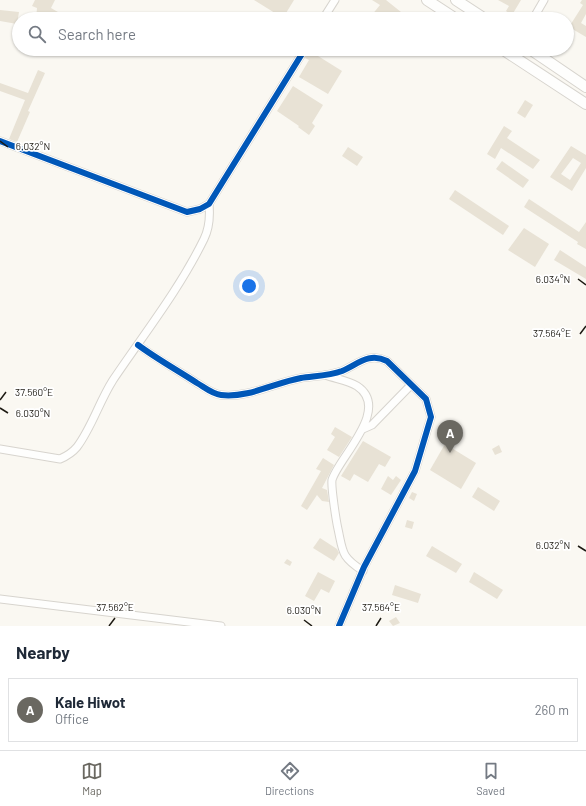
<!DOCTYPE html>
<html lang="en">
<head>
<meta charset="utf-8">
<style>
	:root { --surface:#fff; --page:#f6f6f7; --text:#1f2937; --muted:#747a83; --line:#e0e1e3; --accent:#6a6861 }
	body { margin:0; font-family:Barlow,sans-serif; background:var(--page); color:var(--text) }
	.you { position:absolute; left:249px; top:286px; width:14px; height:14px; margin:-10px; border:3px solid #fff; border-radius:50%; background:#1a73e8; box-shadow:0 0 0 6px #1a73e833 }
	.badge { display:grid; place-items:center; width:26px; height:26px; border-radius:50%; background:var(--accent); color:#fff; font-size:13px; font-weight:700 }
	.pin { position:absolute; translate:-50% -33px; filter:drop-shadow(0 1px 2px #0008) }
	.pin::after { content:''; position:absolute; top:21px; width:14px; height:12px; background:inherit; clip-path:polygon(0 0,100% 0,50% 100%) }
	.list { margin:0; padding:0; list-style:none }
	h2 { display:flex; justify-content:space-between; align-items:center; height:52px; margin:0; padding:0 16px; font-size:17px }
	h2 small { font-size:13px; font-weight:400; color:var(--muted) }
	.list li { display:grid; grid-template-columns:26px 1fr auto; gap:12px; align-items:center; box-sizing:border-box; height:64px; margin:0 8px 8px; padding:0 8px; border:1px solid var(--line); border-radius:0px }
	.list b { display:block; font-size:15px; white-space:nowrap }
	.list p { margin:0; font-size:13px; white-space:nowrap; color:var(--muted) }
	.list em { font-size:13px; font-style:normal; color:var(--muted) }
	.icon { flex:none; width:22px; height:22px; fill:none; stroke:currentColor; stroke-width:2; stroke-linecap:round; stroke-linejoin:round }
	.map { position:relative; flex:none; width:586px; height:626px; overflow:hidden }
	.search { position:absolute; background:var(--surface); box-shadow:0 1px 3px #0004; left:12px; right:12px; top:12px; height:44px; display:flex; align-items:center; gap:10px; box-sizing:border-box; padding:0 14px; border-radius:22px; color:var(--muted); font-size:15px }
	.sheet { height:124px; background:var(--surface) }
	nav { display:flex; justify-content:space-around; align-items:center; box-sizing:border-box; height:56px; border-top:1px solid var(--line); background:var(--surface); font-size:11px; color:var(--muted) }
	nav a { display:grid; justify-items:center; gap:2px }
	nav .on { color:var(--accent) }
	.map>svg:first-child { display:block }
</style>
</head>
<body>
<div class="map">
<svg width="586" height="626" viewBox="0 0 586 626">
	<rect width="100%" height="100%" fill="#faf8f2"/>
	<!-- building -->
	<g fill="#e8e2d5" fill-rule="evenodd">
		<path d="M 35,0 L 55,0 L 51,8 L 70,19 L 36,19 L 37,8 L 32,6 Z"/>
		<path d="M 254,0 L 294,0 L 283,18 Z"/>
		<path d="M 372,0 L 386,0 L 401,12 L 396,19 L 374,19 L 371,16 L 380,5 Z"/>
		<path d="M 498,0 L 521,0 L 512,15 L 506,11 L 509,6 Z"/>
		<path d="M 582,0 L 586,0 L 586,14 L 581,23 L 586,26 L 586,37 L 569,27 L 583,5 L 580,3 Z"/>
		<path d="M 0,10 L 19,12 L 17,24 L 0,21 Z"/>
		<path d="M 310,51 L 342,71 L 328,94 L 299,77 L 309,60 L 305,58 Z"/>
		<path d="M 38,70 L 45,73 L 28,111 L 30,112 L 17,142 L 9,139 L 25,100 L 0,91 L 0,83 L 28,93 Z"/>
		<path d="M 293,86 L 323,105 L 312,123 L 315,126 L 309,135 L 298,127 L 299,126 L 277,111 Z"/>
		<path d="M 525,100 L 533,105 L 525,118 L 517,113 Z"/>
		<path d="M 504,126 L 512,131 L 507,138 L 540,160 L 533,169 L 501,148 L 495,159 L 487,154 Z"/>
		<path d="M 571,146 L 586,155 L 586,168 L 572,191 L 550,177 ZM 573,158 L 581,163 L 570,180 L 561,174 Z"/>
		<path d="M 348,147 L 363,157 L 357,166 L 342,156 Z"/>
		<path d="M 502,161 L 529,180 L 523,188 L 496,169 Z"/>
		<path d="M 455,190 L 509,226 L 503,235 L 449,199 Z"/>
		<path d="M 529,199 L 579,232 L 586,222 L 586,249 L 577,244 L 578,242 L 524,207 Z"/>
		<path d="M 524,228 L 549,244 L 535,267 L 508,250 Z"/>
		<path d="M 560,250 L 586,267 L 586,279 L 554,260 Z"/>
		<path d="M 335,427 L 352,437 L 339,457 L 327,450 L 335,437 L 331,434 Z"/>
		<path d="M 363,441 L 391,457 L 385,467 L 379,464 L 368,482 L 354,474 L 350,481 L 341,476 Z"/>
		<path d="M 445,444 L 476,463 L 461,489 L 430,470 Z"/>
		<path d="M 499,445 L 502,452 L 495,455 L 492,449 Z"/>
		<path d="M 323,458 L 334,465 L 322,488 L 327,490 L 329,502 L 322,501 L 317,495 L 307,510 L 301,506 L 321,471 L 316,469 Z"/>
		<path d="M 388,476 L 393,480 L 396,476 L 401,480 L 391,495 L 381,489 Z"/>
		<path d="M 478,487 L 500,501 L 494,511 L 472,497 Z"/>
		<path d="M 412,492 L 417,494 L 414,501 L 409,498 Z"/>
		<path d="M 407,520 L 414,522 L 412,529 L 405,527 Z"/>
		<path d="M 320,538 L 337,549 L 339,553 L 334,561 L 313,548 Z"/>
		<path d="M 432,546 L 462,564 L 456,573 L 426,556 Z"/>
		<path d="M 287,559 L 292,562 L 290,566 L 284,563 Z"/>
		<path d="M 318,572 L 335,581 L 329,593 L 321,589 L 314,601 L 305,596 Z"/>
		<path d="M 474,572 L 503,590 L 497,599 L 469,582 Z"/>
		<path d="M 395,585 L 421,594 L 418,603 L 392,595 Z"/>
		<path d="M 396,617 L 400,623 L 393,626 L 389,621 Z"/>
	</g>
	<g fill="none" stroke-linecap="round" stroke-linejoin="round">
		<!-- minor casing -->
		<g stroke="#d7d4ce" stroke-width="9">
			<g id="minor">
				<path d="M 323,19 L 335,0"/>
				<path d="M 533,19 L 544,0"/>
				<path d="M 0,141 L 187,212 L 200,209 L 209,204 L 305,49"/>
				<path d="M 138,345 C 157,359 177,370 197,383 C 204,387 212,394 221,395 C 249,398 274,383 301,378 C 314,376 329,376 342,371 C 358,364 369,352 387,361 L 426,399 L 431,417 L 415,471 L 364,567 L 339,626"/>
				<path d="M 325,375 C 336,379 348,380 357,386 C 392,409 338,458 332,480 C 331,487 336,520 338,529 C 343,552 341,557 363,571"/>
				<path d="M 363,429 L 372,425 L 411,385"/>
				<path d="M 0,449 L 60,459 C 67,456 72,453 77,447 C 92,427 99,402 113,380 C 144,334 179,290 204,239 C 209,229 210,215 209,204"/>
				<path d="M 0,599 L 221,626"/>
			</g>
		</g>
		<!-- secondary casing -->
		<g stroke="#d7d4ce" stroke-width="12">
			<g id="secondary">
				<path d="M 427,0 L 456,19"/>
				<path d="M 456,0 L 485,19"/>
				<path d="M 502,49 L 586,104"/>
				<path d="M 530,49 L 586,87"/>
			</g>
		</g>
		<!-- minor -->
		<use href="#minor" stroke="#fefefd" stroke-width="7"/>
		<!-- secondary -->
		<use href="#secondary" stroke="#fefefd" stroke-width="10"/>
		<!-- cycleway casing -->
		<g stroke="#fff" stroke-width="8">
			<g id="cycleway">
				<path d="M 0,141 L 187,212 L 200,209 L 209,204 L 305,49"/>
				<path d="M 138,345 C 157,359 177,370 197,383 C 204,387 212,394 221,395 C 249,398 274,383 301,378 C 314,376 329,376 342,371 C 358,364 369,352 387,361 L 426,399 L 431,417 L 415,471 L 364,567 L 339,626"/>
			</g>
		</g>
		<!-- cycleway -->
		<use href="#cycleway" stroke="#0057b8" stroke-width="6"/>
	</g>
	<!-- ticks -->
	<path fill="none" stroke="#1d1a13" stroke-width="1.5" d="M 0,141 L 8,147M 578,279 L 586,285M 580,334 L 586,326M 0,400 L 6,392M 0,408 L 8,413M 578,546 L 586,551M 304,620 L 312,626M 109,626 L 115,618M 376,626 L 381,618"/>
	<g font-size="10" text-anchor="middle" fill="#1d1a13" stroke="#fff" stroke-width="3.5" stroke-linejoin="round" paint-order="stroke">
		<text x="33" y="150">6.032°N</text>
		<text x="553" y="283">6.034°N</text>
		<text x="552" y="337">37.564°E</text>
		<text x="34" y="396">37.560°E</text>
		<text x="33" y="417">6.030°N</text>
		<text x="553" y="549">6.032°N</text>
		<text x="115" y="611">37.562°E</text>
		<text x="381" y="611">37.564°E</text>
		<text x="304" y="614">6.030°N</text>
	</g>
</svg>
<div class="you"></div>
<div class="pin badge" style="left:450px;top:453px">A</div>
<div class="search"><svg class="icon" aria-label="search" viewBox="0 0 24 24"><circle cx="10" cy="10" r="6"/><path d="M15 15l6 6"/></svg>Search here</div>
</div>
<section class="sheet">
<h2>Nearby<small></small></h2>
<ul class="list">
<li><span class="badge">A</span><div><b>Kale Hiwot</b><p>Office</p></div><em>260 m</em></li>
</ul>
</section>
<nav>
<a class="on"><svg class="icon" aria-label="map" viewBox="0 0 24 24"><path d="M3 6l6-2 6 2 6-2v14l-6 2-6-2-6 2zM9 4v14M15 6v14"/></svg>Map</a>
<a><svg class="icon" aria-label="directions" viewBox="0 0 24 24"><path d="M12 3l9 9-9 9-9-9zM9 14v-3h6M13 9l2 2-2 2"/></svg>Directions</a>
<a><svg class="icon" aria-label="saved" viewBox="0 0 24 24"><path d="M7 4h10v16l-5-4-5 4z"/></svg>Saved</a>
</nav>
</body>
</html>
